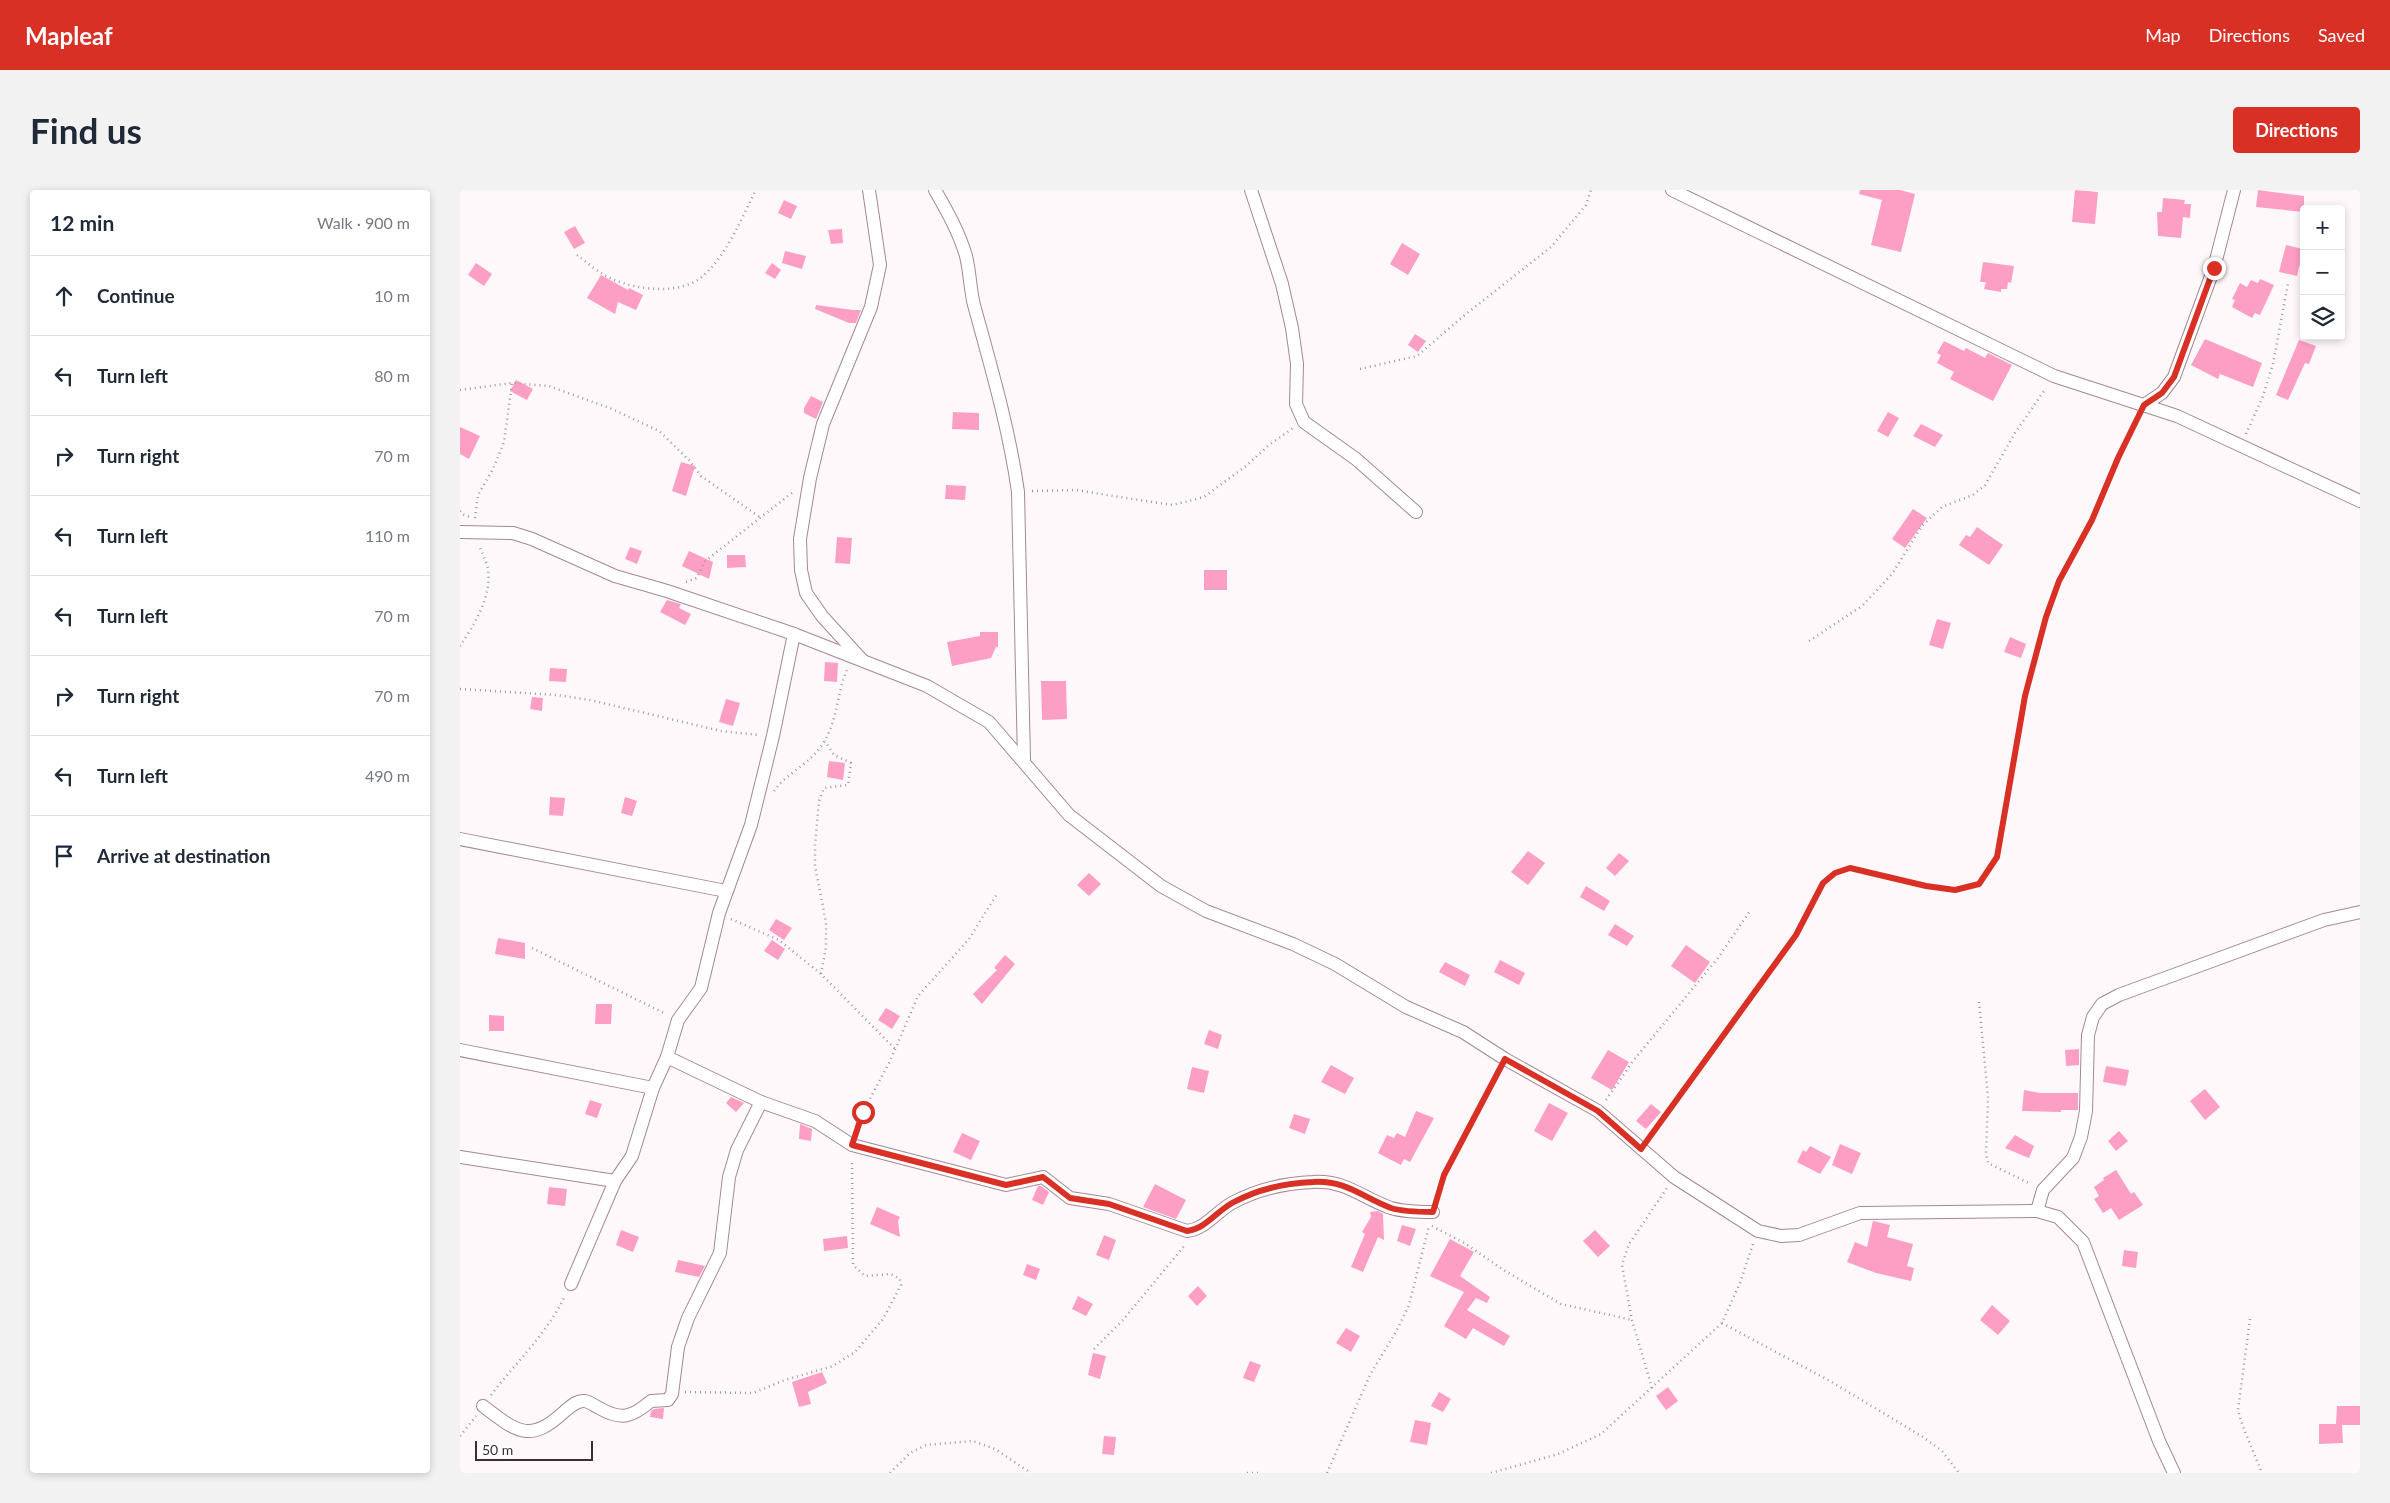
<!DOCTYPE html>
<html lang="en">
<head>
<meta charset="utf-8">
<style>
	:root { --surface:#fff; --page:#f2f2f3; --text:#1f2937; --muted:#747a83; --line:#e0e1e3; --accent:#d93025 }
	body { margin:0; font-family:Lato,sans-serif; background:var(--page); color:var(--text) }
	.controls { position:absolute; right:15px; top:15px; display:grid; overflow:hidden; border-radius:5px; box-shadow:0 2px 8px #0003 }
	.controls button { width:45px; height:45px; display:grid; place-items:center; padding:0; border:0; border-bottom:1px solid var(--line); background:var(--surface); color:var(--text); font:25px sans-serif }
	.scale { position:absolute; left:15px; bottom:12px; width:118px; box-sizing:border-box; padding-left:5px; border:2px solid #3a2e33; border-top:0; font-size:14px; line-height:18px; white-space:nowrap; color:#3a2e33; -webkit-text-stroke:4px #fff; paint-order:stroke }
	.stop { position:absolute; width:15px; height:15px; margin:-11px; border:4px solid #d93025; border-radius:50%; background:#fff }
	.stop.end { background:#d93025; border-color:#fff; box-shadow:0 1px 5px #0008 }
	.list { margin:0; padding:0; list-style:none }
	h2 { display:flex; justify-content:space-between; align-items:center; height:65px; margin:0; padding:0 20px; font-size:21px }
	h2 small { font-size:16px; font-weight:400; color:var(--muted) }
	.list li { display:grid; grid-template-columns:32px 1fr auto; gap:15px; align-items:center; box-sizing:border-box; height:80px; padding:0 20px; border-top:1px solid var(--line) }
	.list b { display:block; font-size:19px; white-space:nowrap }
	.list em { font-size:16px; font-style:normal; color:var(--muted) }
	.icon { flex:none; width:28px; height:28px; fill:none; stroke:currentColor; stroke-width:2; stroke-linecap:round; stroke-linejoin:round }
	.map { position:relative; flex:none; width:1900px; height:1283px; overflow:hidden; border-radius:5px }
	header { display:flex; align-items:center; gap:30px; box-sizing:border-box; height:70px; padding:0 25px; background:var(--accent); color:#fff }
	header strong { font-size:24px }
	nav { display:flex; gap:28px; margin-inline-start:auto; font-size:18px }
	.intro { display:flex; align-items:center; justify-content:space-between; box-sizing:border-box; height:120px; padding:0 30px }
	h1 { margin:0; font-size:35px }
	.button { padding:12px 22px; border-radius:5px; background:var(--accent); color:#fff; font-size:18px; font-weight:700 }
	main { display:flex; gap:30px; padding:0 30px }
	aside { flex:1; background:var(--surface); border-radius:5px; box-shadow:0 2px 8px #0003 }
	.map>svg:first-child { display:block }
</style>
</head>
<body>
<header>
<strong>Mapleaf</strong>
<nav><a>Map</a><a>Directions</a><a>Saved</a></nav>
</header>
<div class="intro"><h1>Find us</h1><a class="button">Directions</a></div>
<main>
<aside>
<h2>12 min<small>Walk · 900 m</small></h2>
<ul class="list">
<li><svg class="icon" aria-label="ahead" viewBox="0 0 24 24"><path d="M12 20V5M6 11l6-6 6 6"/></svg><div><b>Continue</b></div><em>10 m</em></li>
<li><svg class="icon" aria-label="left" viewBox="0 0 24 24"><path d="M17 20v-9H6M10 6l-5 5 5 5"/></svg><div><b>Turn left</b></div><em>80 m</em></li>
<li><svg class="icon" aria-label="right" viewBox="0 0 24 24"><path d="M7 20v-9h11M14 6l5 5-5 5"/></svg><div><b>Turn right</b></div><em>70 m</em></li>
<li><svg class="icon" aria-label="left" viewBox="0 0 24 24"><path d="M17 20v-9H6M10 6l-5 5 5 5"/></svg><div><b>Turn left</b></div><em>110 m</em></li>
<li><svg class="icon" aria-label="left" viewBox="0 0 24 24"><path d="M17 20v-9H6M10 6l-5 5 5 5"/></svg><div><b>Turn left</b></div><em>70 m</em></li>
<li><svg class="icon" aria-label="right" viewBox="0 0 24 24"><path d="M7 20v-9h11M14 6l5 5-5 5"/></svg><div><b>Turn right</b></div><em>70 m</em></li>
<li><svg class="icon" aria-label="left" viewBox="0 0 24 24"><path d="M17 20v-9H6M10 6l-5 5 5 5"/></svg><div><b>Turn left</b></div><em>490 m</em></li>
<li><svg class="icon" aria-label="arrive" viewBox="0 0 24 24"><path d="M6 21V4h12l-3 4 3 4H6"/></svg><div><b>Arrive at destination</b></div></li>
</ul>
</aside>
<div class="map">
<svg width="1900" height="1283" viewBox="0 0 1900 1283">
	<rect width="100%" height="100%" fill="#fff8fb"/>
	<!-- building -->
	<g fill="#fd9fc4">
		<path d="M 1400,0 L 1440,0 L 1455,4 L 1441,62 L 1411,55 L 1422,10 L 1399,4 Z"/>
		<path d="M 1615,0 L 1638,2 L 1635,34 L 1612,32 Z"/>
		<path d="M 1798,0 L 1844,6 L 1844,22 L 1796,17 Z"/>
		<path d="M 1703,8 L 1725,10 L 1724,14 L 1731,14 L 1730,28 L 1723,27 L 1721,48 L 1698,46 L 1697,22 L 1702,22 Z"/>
		<path d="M 324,10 L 337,16 L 331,29 L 318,23 Z"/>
		<path d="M 115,36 L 125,53 L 114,59 L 104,42 Z"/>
		<path d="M 382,39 L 383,53 L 371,54 L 368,40 Z"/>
		<path d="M 942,53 L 960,64 L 948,85 L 930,74 Z"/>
		<path d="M 1826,55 L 1843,59 L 1837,86 L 1819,82 Z"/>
		<path d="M 325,61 L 346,66 L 342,79 L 322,73 Z"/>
		<path d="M 1523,72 L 1554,76 L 1551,93 L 1548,92 L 1547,99 L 1541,99 L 1541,102 L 1524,99 L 1526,92 L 1520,92 Z"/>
		<path d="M 16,73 L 32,84 L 24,96 L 8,85 Z"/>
		<path d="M 312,73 L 321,80 L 315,89 L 305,83 Z"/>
		<path d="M 141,85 L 168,100 L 169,98 L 183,105 L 176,120 L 158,112 L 155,124 L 127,108 Z"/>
		<path d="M 1800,89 L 1814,95 L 1800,125 L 1795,123 L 1792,128 L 1772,117 L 1775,110 L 1772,109 L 1780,93 L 1787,97 L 1791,90 L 1798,93 Z"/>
		<path d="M 356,115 L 393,120 L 401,120 L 396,133 L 389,133 L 355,119 Z"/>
		<path d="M 955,144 L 966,151 L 958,162 L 948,155 Z"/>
		<path d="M 1745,149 L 1802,173 L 1793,197 L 1760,184 L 1758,189 L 1731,175 Z"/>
		<path d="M 1839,150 L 1856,156 L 1849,174 L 1845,173 L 1828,210 L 1816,205 Z"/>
		<path d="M 1484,151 L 1504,161 L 1506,158 L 1525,168 L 1528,163 L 1552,175 L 1533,211 L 1490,189 L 1494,182 L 1477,173 L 1481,165 L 1477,163 Z"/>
		<path d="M 56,190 L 73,199 L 67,210 L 50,201 Z"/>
		<path d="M 351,206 L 363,212 L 356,229 L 344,223 L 344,218 Z"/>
		<path d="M 493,222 L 519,223 L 519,240 L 492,239 Z"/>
		<path d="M 1428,222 L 1439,228 L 1428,247 L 1417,241 Z"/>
		<path d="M 1461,234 L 1483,245 L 1475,257 L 1453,246 Z"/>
		<path d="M 0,237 L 20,246 L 9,269 L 0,264 Z"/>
		<path d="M 221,272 L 235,276 L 226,306 L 212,301 Z"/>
		<path d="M 486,295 L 506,296 L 505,310 L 485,309 Z"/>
		<path d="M 1453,319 L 1467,328 L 1445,358 L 1432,349 Z"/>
		<path d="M 1517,337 L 1543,355 L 1529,375 L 1499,355 L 1506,345 L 1510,347 Z"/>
		<path d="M 377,347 L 392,348 L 390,374 L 375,373 Z"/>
		<path d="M 170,357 L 182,361 L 177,374 L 165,369 Z"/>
		<path d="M 229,361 L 253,372 L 249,389 L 222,376 Z"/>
		<path d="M 267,365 L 285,365 L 286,377 L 267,378 Z"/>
		<rect x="744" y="380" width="23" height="20"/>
		<path d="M 207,410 L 221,414 L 219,418 L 231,424 L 225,435 L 200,422 Z"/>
		<path d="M 1477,429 L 1491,433 L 1483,459 L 1469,455 Z"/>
		<path d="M 520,442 L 538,442 L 538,457 L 536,457 L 531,468 L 492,476 L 487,452 L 520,446 Z"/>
		<path d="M 1550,447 L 1566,454 L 1561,468 L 1544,462 Z"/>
		<path d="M 365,472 L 378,473 L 377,492 L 364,491 Z"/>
		<path d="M 90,478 L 107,479 L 106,492 L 89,491 Z"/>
		<path d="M 581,491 L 606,491 L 607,529 L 582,530 Z"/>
		<path d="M 72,507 L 83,508 L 82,521 L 70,519 Z"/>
		<path d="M 266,509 L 280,513 L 273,536 L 259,532 Z"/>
		<path d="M 369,571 L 385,573 L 383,590 L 367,587 Z"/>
		<path d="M 90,607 L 105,608 L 103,626 L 89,625 Z"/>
		<path d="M 165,607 L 177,611 L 172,626 L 161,623 Z"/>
		<path d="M 1068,661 L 1085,673 L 1068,695 L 1051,682 Z"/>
		<path d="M 1159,663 L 1169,671 L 1155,686 L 1146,678 Z"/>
		<path d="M 629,683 L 641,694 L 629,706 L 617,695 Z"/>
		<path d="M 1126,696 L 1150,711 L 1144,721 L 1120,707 Z"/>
		<path d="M 316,729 L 332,738 L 324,750 L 309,740 Z"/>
		<path d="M 1155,734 L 1174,746 L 1167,756 L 1148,745 Z"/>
		<path d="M 38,748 L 65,753 L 65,769 L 35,764 Z"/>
		<path d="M 312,750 L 325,759 L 318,770 L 304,761 Z"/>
		<path d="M 1226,755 L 1250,772 L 1235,793 L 1211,776 Z"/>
		<path d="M 545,765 L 555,774 L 522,814 L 513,804 L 537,780 L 534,778 Z"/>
		<path d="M 1040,770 L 1065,783 L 1059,795 L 1034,782 Z"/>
		<path d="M 985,772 L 1010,785 L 1005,796 L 979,782 Z"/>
		<path d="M 136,814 L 152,814 L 151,834 L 135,834 Z"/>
		<path d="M 426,818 L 440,826 L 432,839 L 418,830 Z"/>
		<path d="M 29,825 L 44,826 L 44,841 L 29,841 Z"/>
		<path d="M 749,840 L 762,845 L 758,859 L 744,854 Z"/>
		<path d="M 1619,859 L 1619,875 L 1606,876 L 1605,860 Z"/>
		<path d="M 1148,860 L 1169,872 L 1152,900 L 1131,888 Z"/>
		<path d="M 871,875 L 894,888 L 885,904 L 861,892 Z"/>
		<path d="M 1646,876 L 1669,880 L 1666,896 L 1643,892 Z"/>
		<path d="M 732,877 L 749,881 L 744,903 L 727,899 Z"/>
		<path d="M 1745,899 L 1760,917 L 1745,930 L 1730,911 Z"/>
		<path d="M 1564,900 L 1580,903 L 1618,903 L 1618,920 L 1601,920 L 1601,922 L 1562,921 Z"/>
		<path d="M 271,907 L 284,913 L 276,922 L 266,913 Z"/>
		<path d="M 130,910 L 142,914 L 137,928 L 125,924 Z"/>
		<path d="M 1089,913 L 1108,923 L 1092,951 L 1074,941 Z"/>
		<path d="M 1191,914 L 1201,922 L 1186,939 L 1176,931 Z"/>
		<path d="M 956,921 L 974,928 L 950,972 L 944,969 L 941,975 L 918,963 L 927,945 L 934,948 L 937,943 L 945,947 Z"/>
		<path d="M 834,924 L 850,929 L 845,944 L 829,938 Z"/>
		<path d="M 340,934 L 352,939 L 351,951 L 339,949 Z"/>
		<path d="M 1659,941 L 1668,951 L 1656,961 L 1648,951 Z"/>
		<path d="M 502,943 L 520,951 L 511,970 L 493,962 Z"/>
		<path d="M 1555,945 L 1574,956 L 1569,968 L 1545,958 Z"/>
		<path d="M 1380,954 L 1401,963 L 1392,984 L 1372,975 Z"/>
		<path d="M 1350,956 L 1371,967 L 1360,984 L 1337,972 L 1343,960 L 1346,962 Z"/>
		<path d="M 1656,980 L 1671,1004 L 1674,1002 L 1683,1015 L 1659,1030 L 1651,1018 L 1643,1023 L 1634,1009 L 1639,1006 L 1634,997 L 1644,990 L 1643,988 Z"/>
		<path d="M 695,994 L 726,1010 L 716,1029 L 683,1017 Z"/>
		<path d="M 578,996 L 581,996 L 589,1002 L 583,1015 L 572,1010 Z"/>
		<path d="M 89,997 L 107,999 L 105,1016 L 87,1014 Z"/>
		<path d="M 417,1017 L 440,1027 L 438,1031 L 440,1047 L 410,1034 Z"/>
		<path d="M 918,1021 L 923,1024 L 924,1050 L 918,1047 L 903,1082 L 891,1077 L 905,1044 L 902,1042 L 911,1027 L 910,1022 Z"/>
		<path d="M 1413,1031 L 1430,1035 L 1427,1047 L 1453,1054 L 1447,1076 L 1454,1078 L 1451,1091 L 1416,1083 L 1387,1072 L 1395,1052 L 1407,1057 Z"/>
		<path d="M 942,1035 L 956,1039 L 950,1056 L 937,1051 Z"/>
		<path d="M 161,1040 L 179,1047 L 173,1062 L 156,1055 Z"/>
		<path d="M 1135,1040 L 1150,1056 L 1138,1067 L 1123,1051 Z"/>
		<path d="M 644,1045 L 656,1050 L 649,1070 L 636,1065 Z"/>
		<path d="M 387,1046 L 388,1058 L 364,1061 L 363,1049 Z"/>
		<path d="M 990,1049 L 1014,1062 L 1000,1086 L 1030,1107 L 1027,1113 L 1016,1108 L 1007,1120 L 1050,1146 L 1044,1156 L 1013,1138 L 1006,1149 L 984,1136 L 1004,1102 L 970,1086 Z"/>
		<path d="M 1664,1060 L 1678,1062 L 1676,1078 L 1662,1076 Z"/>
		<path d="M 218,1070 L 245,1076 L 239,1087 L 215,1082 Z"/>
		<path d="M 567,1074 L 580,1079 L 576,1090 L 563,1085 Z"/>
		<path d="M 738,1096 L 747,1106 L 737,1116 L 728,1106 Z"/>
		<path d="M 618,1106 L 633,1114 L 626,1126 L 612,1119 Z"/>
		<path d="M 1532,1115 L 1550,1131 L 1538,1145 L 1520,1130 Z"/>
		<path d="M 886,1138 L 900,1146 L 891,1162 L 876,1153 Z"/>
		<path d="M 633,1163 L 646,1166 L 640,1189 L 628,1185 Z"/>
		<path d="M 790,1171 L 801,1175 L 794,1192 L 783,1188 Z"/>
		<path d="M 362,1182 L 367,1193 L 348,1202 L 351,1214 L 339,1217 L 332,1192 Z"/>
		<path d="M 1208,1197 L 1218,1211 L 1206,1220 L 1196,1206 Z"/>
		<path d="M 979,1202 L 991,1209 L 983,1222 L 971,1216 Z"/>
		<path d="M 1877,1216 L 1900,1216 L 1900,1235 L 1882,1235 L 1883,1253 L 1859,1254 L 1859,1234 L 1876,1234 Z"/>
		<path d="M 204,1218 L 203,1229 L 190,1227 L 191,1221 L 194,1219 Z"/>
		<path d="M 955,1230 L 971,1233 L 967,1255 L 950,1252 Z"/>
		<path d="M 644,1246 L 656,1247 L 654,1265 L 642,1264 Z"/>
	</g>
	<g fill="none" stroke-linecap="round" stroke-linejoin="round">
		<!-- street casing -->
		<g stroke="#a58892" stroke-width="14">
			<g id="street">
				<path d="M 475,0 C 487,21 499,42 506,66 C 510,82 510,99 514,115 C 531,177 549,238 558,302 L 564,570"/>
				<path d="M 791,0 L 822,94 L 832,138 L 837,174 L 836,214 L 844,232 L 896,269 L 956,322"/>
				<path d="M 1212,0 L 1594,186 L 1717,226 L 1900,311"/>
				<path d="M 1684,215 L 1702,203 L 1714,187 L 1754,78 L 1774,0"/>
				<path d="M 0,342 L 53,343 L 72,349 L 155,386 L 207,401 L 334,444 L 467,496 L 529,532 L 609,625 L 701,696 L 746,721 L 833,754 L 875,774 L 946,817 L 1003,842 L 1045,869 L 1138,921 L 1214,987 L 1298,1041 L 1321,1046 L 1339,1045 L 1400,1023 L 1577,1021 L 1598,1027 L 1623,1052 L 1699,1251 L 1714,1283"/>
				<path d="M 402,470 L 362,426 L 346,403 L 341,380 L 340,349 L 350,288 L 363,234 L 411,117 L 420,75 L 409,0"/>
				<path d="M 0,649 L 266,701"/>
				<path d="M 0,860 L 193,898"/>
				<path d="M 207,867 L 301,912 L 355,931 L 392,955 L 546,995 L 583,987 L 610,1008 L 649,1014 L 727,1041 C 745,1039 756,1022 772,1013 C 796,1000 826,993 853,992 C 886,990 902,1008 931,1018 C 944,1022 960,1022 973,1022"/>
				<path d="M 0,967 L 155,991"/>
				<path d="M 1577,1021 L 1583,1000 L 1613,968 L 1621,947 L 1626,921 L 1628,845 L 1633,827 L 1642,814 L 1659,805 L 1864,730 L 1900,722"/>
				<path d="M 111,1094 L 155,991 L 172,966 L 193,898 L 207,867 L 218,830 L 241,798 L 259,723 L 291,635 L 313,546 L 334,444"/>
				<path d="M 23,1216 C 57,1242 70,1254 105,1221 C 111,1216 117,1210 125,1211 C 130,1212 135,1216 139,1218 C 162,1231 172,1227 191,1211 L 208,1210 L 212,1204 L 218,1157 L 228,1128 L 260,1063 L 269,987 L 277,960 L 301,912"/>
			</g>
		</g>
		<!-- path -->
		<g stroke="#a0979b" stroke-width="2.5" stroke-dasharray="1 4" stroke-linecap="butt">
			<path d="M 117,65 C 128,73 140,84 152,89 C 177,100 222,106 244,85 C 268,63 281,29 296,0"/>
			<path d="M 900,179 L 957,166 L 1006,124 L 1091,57 L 1126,15 L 1131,0"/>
			<path d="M 0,200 L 52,193 L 89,196 L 152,219 L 199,241 L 229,270 L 241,286 L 301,328"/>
			<path d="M 1786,244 L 1803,206 L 1813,174 L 1828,93"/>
			<path d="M 572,301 L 615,300 L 712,315 L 729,311 L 744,307 L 786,276 L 809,255 L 833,238"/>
			<path d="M 0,321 L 2,324 L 10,327"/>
			<path d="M 15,328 L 18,305 L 33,279 L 44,252 L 52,194"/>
			<path d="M 226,392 L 237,388 L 244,372 L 333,302"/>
			<path d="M 1349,451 L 1402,416 L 1432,384 L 1462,336 L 1482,317 L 1513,305 L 1525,295 L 1555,243 L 1586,198"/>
			<path d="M 0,456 C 14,435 32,407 28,379 C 27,372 22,364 20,357"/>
			<path d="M 0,499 L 97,505 L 130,510 L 261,541 L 299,545"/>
			<path d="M 314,601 C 328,581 352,574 365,550 C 378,528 377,502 387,480"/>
			<path d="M 271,729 L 319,750 L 361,784 L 435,859"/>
			<path d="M 72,758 L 206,824"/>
			<path d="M 361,784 L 366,757 L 366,732 L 355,676 L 355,655 L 359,611 L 364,598 L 388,595 L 391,573 L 374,565 L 365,551"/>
			<path d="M 1519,812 L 1528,907 L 1526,964 L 1528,973 L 1571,994"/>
			<path d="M 1146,910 L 1173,871 L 1258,768 L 1290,721"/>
			<path d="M 397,941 L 403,922 L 430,871 L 458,806 L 509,749 L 537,704"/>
			<path d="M 1190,947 L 1336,745 L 1363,693 L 1375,683 L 1390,678 L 1465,696 L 1495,700 L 1519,694 L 1537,667 L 1565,506 L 1586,427 L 1599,391 L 1632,330 L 1678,228"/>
			<path d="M 977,1010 L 984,985 L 1038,882"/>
			<path d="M 972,1036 L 1006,1054 L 1042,1079 L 1101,1114 L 1172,1130"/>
			<path d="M 1790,1129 L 1778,1220 L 1783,1237 L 1802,1283"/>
			<path d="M 1262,1133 L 1370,1191 L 1463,1247 L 1482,1261 L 1499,1283"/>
			<path d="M 634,1159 L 663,1130 L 725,1055"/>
			<path d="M 1192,1198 L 1172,1130 L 1162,1075 L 1169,1054 L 1207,998"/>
			<path d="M 225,1202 L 293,1203 L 325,1190 L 373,1176 L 395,1162 L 423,1129 L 441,1095 L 440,1089 L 431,1084 L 405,1086 L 393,1075 L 392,969"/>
			<path d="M 31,1205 C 57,1171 86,1145 105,1106"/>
			<path d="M 0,1246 L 16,1226"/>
			<path d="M 430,1283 L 450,1263 L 466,1255 L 513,1251 L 535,1259 L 571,1283"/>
			<path d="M 787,1283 L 802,1283"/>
			<path d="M 867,1283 L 910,1185 L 937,1140 L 949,1115 L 969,1036"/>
			<path d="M 1031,1283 L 1098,1264 L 1141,1244 L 1262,1133 L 1280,1093 L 1293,1054"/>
		</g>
		<!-- street -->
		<use href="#street" stroke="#fff" stroke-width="12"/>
	</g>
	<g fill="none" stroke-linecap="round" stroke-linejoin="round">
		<!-- route -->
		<path stroke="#d93025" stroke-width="6" d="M 403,922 L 392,955 L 546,995 L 583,987 L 610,1008 L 649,1014 L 727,1041 C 745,1039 756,1022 772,1013 C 796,1000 826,993 853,992 C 886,990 902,1007 931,1018 C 944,1022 960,1022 973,1022 L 984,985 L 1045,869 L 1138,921 L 1181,959 L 1336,745 L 1363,693 L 1375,683 L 1390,678 L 1466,696 L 1495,700 L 1519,694 L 1537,667 L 1565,506 L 1586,427 L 1599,391 L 1632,330 L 1658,268 L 1684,215 L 1702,203 L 1714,187 L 1754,78"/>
	</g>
</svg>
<div class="controls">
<button>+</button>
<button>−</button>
<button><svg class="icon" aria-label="layers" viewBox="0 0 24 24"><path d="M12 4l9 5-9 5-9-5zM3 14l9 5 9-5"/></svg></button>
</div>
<div class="scale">50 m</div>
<div class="stop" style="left:403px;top:922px"></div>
<div class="stop end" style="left:1754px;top:78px"></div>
</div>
</main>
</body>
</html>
